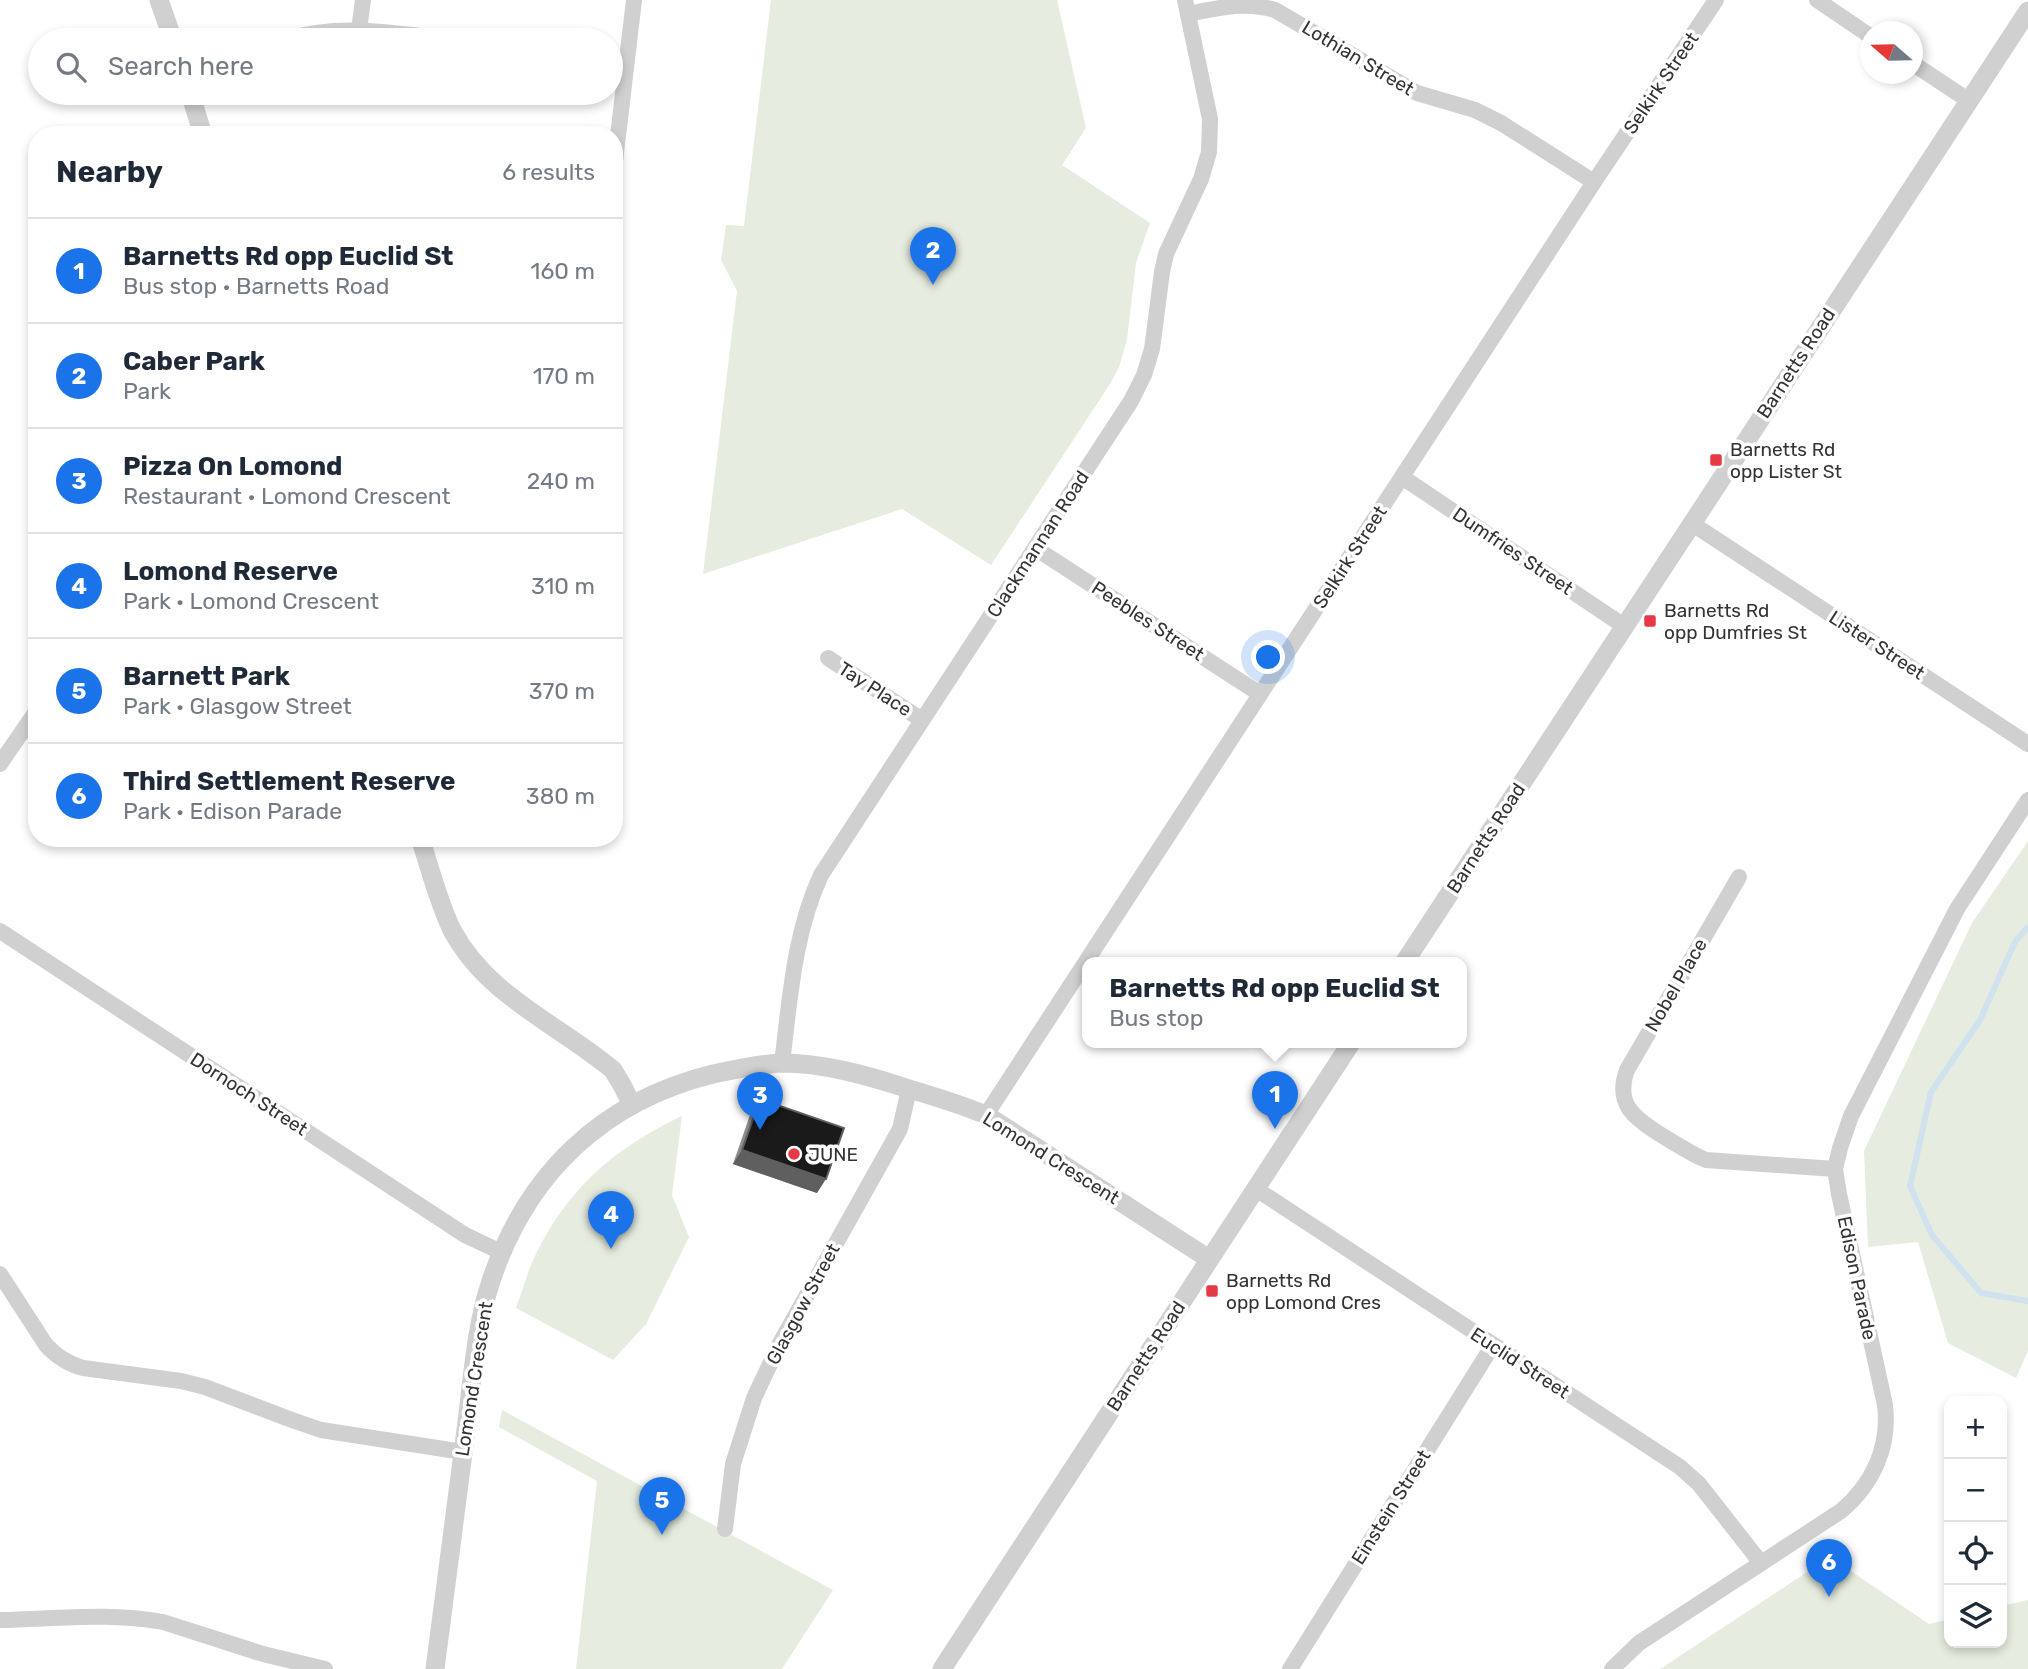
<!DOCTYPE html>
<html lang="en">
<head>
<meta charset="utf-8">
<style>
	:root { --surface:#fff; --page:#f6f6f7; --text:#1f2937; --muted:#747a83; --line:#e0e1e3; --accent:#1a73e8 }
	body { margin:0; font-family:Rubik,sans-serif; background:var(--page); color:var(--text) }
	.controls { position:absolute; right:21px; bottom:21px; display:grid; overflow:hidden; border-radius:14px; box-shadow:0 4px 10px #0003 }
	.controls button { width:63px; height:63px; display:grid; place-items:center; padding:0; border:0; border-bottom:2px solid var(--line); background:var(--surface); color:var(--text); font:35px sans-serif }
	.compass { position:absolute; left:1860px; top:21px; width:63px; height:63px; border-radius:50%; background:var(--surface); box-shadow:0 4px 10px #0003; rotate:290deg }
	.you { position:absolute; left:1269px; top:658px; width:24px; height:24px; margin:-18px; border:5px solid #fff; border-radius:50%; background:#1a73e8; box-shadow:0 0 0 10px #1a73e833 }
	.badge { display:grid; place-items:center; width:46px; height:46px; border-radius:50%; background:var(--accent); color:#fff; font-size:23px; font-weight:700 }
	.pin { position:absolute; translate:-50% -58px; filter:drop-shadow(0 2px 4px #0008) }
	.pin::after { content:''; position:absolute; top:37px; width:24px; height:21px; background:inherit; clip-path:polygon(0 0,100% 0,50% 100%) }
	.popup { position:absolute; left:1082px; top:957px; width:385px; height:91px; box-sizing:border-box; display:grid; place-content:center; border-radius:14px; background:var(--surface); filter:drop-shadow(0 2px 5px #0005); font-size:23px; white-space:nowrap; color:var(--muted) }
	.popup b { font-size:26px; color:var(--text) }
	.popup::after { content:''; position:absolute; left:50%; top:100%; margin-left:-14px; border:14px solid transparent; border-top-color:var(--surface) }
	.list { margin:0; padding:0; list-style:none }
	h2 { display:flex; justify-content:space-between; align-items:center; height:91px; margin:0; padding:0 28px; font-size:30px }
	h2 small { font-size:23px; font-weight:400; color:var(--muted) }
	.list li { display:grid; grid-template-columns:46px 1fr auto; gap:21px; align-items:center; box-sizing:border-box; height:105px; padding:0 28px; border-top:2px solid var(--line) }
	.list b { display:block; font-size:26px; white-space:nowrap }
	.list p { margin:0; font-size:23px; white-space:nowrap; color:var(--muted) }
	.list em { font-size:23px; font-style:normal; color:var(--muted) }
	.icon { flex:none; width:38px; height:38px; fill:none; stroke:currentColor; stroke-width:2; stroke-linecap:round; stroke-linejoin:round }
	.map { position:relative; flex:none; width:2028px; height:1669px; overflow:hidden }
	.search { position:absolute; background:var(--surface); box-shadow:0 4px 10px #0003; left:28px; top:28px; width:595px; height:77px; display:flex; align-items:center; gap:18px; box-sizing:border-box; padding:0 24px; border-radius:38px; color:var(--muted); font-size:26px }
	.panel { position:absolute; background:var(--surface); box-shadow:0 4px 10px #0003; left:28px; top:126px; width:595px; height:721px; border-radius:28px }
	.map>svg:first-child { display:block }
</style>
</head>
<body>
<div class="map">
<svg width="2028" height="1669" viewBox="0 0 2028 1669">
	<rect width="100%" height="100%" fill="#fff"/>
	<!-- green -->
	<g fill="#e6ecdf">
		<path d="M 771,0 L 1057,0 L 1086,128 L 1062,165 L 1150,223 L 1136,263 L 1127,340 L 1119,367 L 1110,384 L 991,565 L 902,509 L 703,574 L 737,291 L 721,260 L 726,225 L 744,226 Z"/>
		<path d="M 2028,841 L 2028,1351 L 2016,1378 L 1948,1343 L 1918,1242 L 1868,1247 L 1864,1151 L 1972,923 Z"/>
		<path d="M 682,1116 L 672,1195 L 689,1237 L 646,1324 L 613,1360 L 516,1308 C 522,1292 527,1274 534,1258 C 566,1190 614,1148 682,1116 Z"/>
		<path d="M 502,1410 L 833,1590 L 782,1669 L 576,1669 L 597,1481 L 499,1427 Z"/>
		<path d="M 1830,1557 L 1929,1624 L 1949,1619 L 1949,1643 L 2002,1643 L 2002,1606 L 2028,1600 L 2028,1669 L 1660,1669 Z"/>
	</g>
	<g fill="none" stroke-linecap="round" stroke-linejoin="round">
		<!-- stream -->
		<path stroke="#cfe2ee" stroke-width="6" d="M 2028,927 L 2015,942 L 1980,1020 L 1931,1092 L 1910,1186 L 1932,1235 L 1981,1293 L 2028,1301"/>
		<!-- minor -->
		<g stroke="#d0d0d0" stroke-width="16">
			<path d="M 1817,0 L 1870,36"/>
			<path d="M 1188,14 C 1218,8 1244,1 1275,10 L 1417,93 L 1475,110 L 1501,123 L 1594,182"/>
			<path d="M 359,30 L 363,0"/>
			<path d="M 284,40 C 343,22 396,34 456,40"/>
			<path d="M 1912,63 L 1968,100"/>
			<path d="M 614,170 L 634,0"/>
			<path d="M 1402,477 L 1624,626"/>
			<path d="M 1691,523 L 2028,744"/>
			<path d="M 1035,548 L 1260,694"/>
			<path d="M 828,658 L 922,720"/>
			<path d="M 0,764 L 37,710"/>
			<path d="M 1739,877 L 1627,1070 C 1615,1103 1633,1117 1658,1133 C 1671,1141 1684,1149 1697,1156 L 1706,1160 L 1835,1169"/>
			<path d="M 0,931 L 465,1235 L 501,1252"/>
			<path d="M 782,1063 C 790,999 794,933 821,875 L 1131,401 L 1144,375 L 1152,349 L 1162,272 L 1166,254 L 1201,179 L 1209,152 L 1210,119 L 1185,0"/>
			<path d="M 986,1115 L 1594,182 L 1716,0"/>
			<path d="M 1256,1189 L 1680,1467 L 1699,1484 L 1761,1563"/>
			<path d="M 0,1274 L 46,1345 C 57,1357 68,1364 83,1368 L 181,1381 L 205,1387 L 292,1420 L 321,1430 L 463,1452"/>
			<path d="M 725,1529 L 733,1464 L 754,1398 L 779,1345 L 900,1129 L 909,1089"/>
			<path d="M 0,1620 C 54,1619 110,1612 163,1622 L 263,1654 L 325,1669"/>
			<path d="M 1290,1669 L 1493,1345"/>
			<path d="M 1612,1669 L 1639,1643 L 1841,1511 C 1873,1484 1890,1447 1885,1405 L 1839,1194 L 1835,1169 L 1840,1148 L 1851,1116 L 1957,909 L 2028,800"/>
		</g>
		<!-- tertiary -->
		<g stroke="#d0d0d0" stroke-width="19">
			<path d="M 159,0 L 173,40"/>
			<path d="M 190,93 L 203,135"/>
			<path d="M 420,838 C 430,868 438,901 452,930 C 487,996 558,1024 613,1070 L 622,1085 L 632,1105"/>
			<path d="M 1404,963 L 2028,11"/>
			<path d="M 435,1669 C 446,1587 456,1504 467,1422 C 473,1374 476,1326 491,1281 C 527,1173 603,1101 713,1074 C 736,1069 759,1064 781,1063 C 823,1063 866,1075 906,1088 C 933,1096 960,1104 986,1115 L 1209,1259"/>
			<path d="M 942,1669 L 1351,1043"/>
		</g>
	</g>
	<!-- wall -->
	<path fill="#8c8c8c" d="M 760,1099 L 817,1193 L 733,1164 L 751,1112 Z"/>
	<!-- shaded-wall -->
	<path fill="#5f5f5f" d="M 742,1150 L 826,1179 L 817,1193 L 733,1164 Z"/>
	<!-- building -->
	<path fill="#1a1a1a" stroke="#5f5f5f" stroke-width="2" d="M 760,1099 L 844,1128 L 826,1179 L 742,1150 Z"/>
	<!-- markers -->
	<g fill="#e63946" stroke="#fff" stroke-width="2.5">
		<rect x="1709" y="453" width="14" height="14" rx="3.5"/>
		<rect x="1643" y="614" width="14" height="14" rx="3.5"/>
		<circle cx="794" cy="1154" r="7"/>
		<rect x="1205" y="1284" width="14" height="14" rx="3.5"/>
	</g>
	<g text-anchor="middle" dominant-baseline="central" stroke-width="7" stroke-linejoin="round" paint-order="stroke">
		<!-- street labels -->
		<g font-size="19" fill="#333" stroke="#fff">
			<text transform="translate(1358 58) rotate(31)">Lothian Street</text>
			<text transform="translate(1661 83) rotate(-56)">Selkirk Street</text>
			<text transform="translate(1796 363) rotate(-57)">Barnetts Road</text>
			<text transform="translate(1038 544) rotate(-57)">Clackmannan Road</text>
			<text transform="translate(1513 551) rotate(34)">Dumfries Street</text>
			<text transform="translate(1350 557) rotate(-57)">Selkirk Street</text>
			<text transform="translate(1148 621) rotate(33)">Peebles Street</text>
			<text transform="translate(1877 645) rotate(33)">Lister Street</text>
			<text transform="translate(875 689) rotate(33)">Tay Place</text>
			<text transform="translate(1486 838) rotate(-57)">Barnetts Road</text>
			<text transform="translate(1676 985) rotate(-60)">Nobel Place</text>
			<text transform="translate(249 1094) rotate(33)">Dornoch Street</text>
			<text transform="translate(1051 1158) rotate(32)">Lomond Crescent</text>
			<text transform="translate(1857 1278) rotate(78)">Edison Parade</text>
			<text transform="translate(803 1304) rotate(-62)">Glasgow Street</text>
			<text transform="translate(1146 1356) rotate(-57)">Barnetts Road</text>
			<text transform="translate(1520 1363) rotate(33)">Euclid Street</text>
			<text transform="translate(474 1379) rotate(-81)">Lomond Crescent</text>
			<text transform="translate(1391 1507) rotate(-58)">Einstein Street</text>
		</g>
		<!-- poi labels -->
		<g font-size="19" fill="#333" stroke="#fff" text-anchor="start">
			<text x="1730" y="449">Barnetts Rd<tspan x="1730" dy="22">opp Lister St</tspan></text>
			<text x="1664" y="610">Barnetts Rd<tspan x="1664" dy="22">opp Dumfries St</tspan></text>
			<text x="808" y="1154">JUNE</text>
			<text x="1226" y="1280">Barnetts Rd<tspan x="1226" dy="22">opp Lomond Cres</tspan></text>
		</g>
	</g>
</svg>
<div class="controls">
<button>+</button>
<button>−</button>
<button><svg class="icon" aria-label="locate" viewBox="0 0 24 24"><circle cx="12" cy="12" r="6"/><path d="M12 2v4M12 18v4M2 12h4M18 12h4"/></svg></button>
<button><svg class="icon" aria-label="layers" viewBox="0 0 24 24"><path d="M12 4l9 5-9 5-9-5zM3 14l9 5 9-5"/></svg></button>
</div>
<svg class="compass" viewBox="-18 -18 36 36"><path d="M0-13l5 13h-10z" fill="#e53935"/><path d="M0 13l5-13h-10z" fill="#747a83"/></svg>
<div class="you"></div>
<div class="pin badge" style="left:1275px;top:1129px">1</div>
<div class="popup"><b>Barnetts Rd opp Euclid St</b>Bus stop</div>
<div class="pin badge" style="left:933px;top:285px">2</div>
<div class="pin badge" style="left:760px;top:1130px">3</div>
<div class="pin badge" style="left:611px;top:1249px">4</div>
<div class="pin badge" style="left:662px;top:1535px">5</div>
<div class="pin badge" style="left:1829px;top:1597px">6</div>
<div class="search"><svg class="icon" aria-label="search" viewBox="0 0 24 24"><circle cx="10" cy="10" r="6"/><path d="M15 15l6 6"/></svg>Search here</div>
<section class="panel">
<h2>Nearby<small>6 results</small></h2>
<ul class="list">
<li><span class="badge">1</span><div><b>Barnetts Rd opp Euclid St</b><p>Bus stop · Barnetts Road</p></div><em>160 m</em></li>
<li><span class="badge">2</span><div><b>Caber Park</b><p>Park</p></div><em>170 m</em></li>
<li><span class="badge">3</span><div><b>Pizza On Lomond</b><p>Restaurant · Lomond Crescent</p></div><em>240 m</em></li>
<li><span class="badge">4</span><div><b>Lomond Reserve</b><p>Park · Lomond Crescent</p></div><em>310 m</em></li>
<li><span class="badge">5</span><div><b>Barnett Park</b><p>Park · Glasgow Street</p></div><em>370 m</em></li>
<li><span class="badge">6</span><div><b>Third Settlement Reserve</b><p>Park · Edison Parade</p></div><em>380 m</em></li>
</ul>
</section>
</div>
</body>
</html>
